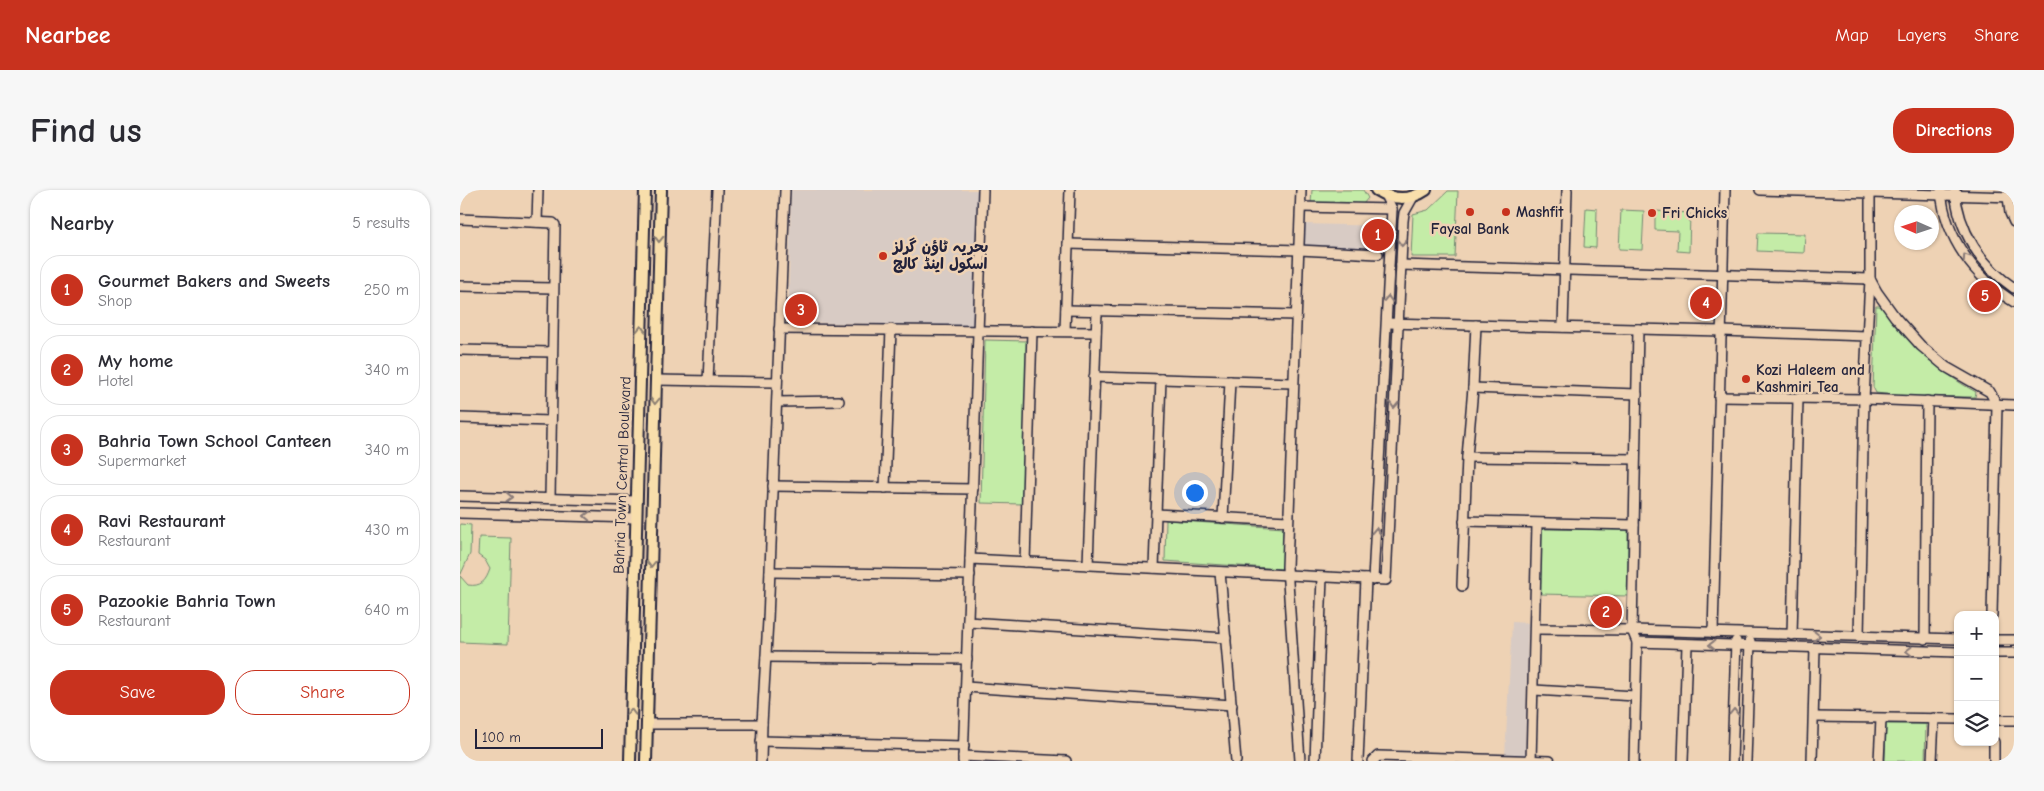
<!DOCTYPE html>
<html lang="en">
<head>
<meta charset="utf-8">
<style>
	:root { --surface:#fff; --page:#f7f7f7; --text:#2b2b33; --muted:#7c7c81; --line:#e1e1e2; --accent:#c8321e }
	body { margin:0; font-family:"Comic Neue","Playpen Sans Arabic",sans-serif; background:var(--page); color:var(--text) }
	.controls { position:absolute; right:15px; bottom:15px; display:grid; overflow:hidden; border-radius:10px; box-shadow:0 1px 4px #0004 }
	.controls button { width:45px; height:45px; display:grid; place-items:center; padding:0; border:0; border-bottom:1px solid var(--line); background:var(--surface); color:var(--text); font:25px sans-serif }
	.compass { position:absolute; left:1434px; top:15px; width:45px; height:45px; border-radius:50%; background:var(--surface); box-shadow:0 1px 4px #0004; rotate:273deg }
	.scale { position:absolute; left:15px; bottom:12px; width:128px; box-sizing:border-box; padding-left:5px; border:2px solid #22223b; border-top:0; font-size:14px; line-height:18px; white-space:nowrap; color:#22223b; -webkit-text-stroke:4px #eed2b4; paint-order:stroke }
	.you { position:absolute; left:734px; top:302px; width:18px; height:18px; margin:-12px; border:4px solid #fff; border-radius:50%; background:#1a73e8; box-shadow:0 0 0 8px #1a73e833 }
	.badge { display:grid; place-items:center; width:32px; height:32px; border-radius:50%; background:var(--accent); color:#fff; font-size:16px; font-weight:700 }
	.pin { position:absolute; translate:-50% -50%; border:2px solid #fff; box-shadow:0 1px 5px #0006 }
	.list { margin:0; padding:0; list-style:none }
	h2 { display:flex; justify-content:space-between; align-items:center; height:65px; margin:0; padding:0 20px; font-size:21px }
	h2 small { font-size:16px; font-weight:400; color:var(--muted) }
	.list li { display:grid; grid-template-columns:32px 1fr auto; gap:15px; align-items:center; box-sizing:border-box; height:70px; margin:0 10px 10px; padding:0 10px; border:1px solid var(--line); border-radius:20px }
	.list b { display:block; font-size:19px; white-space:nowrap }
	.list p { margin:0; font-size:16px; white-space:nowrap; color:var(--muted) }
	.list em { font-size:16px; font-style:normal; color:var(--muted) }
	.actions { display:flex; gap:10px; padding:15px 20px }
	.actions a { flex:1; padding:11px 0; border:1px solid var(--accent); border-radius:20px; text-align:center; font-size:18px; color:var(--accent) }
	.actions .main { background:var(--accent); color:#fff }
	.icon { flex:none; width:28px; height:28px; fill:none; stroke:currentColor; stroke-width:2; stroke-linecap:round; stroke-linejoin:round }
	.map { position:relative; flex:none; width:1554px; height:571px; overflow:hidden; border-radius:20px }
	header { display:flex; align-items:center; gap:30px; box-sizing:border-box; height:70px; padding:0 25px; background:var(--accent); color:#fff }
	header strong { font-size:24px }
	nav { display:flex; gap:28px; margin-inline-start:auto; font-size:18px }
	.intro { display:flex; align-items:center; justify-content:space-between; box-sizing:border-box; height:120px; padding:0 30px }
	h1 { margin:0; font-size:35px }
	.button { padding:12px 22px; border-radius:20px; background:var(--accent); color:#fff; font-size:18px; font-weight:700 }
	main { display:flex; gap:30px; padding:0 30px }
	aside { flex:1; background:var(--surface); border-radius:20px; box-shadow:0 1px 4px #0004 }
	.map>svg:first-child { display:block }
</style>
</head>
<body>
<header>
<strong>Nearbee</strong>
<nav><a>Map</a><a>Layers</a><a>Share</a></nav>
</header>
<div class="intro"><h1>Find us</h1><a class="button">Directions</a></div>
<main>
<aside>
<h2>Nearby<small>5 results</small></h2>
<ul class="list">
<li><span class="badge">1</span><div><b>Gourmet Bakers and Sweets</b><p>Shop</p></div><em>250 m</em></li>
<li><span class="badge">2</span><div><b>My home</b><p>Hotel</p></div><em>340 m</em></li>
<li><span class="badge">3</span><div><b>Bahria Town School Canteen</b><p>Supermarket</p></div><em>340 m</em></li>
<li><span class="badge">4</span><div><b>Ravi Restaurant</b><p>Restaurant</p></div><em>430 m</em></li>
<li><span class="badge">5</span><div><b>Pazookie Bahria Town</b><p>Restaurant</p></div><em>640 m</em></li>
</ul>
<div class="actions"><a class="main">Save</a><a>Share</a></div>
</aside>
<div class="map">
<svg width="1554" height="571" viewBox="0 0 1554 571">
	<rect width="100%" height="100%" fill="#eed2b4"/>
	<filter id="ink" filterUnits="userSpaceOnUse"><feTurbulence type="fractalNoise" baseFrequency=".02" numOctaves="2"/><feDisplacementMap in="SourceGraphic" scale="10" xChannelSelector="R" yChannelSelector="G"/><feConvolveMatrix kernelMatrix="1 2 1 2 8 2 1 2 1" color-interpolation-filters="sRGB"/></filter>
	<g filter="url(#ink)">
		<!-- built -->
		<g fill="#d8cbc4">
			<path d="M 331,0 L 518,0 L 513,136 L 328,132 Z"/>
			<path d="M 844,34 L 925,36 L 924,61 L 844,57 Z"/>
			<path d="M 1052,432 L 1068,433 L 1065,566 L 1045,566 Z"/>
		</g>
		<!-- green -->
		<g fill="#c4eca7" stroke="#738771">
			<path d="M 852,0 L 903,0 L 908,8 L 903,14 L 851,13 Z"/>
			<path d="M 988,1 L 998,1 L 995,67 L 951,67 L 953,24 L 968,20 Z"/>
			<path d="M 1126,18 L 1137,19 L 1136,58 L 1124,57 Z"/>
			<path d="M 1161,20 L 1184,21 L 1182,60 L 1159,59 Z"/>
			<path d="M 1195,21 L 1230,23 L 1229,62 L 1217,61 L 1218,41 L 1195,40 Z"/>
			<path d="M 1298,43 L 1345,44 L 1344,63 L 1297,61 Z"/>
			<path d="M 1416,116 L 1422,116 C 1450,152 1475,180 1516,202 L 1515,207 L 1444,206 L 1416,203 L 1413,197 Z"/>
			<path d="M 525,150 L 567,151 L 563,314 L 521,313 Z"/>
			<path d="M 706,330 L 823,338 L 823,379 L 705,371 Z"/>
			<path d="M 0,334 L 11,335 L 10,364 L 0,386 L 8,395 C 21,397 26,391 30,379 L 25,370 L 18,365 L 19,347 L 51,348 L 48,454 L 0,452 Z"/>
			<path d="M 1081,339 L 1168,340 L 1168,406 L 1080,404 Z"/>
			<path d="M 1426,534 L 1466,534 L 1465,571 L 1425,571 Z"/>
		</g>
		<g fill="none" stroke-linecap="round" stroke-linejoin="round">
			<!-- minor casing -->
			<g stroke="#22223b" stroke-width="12">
				<g id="minor">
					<path d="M 1300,0 L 1554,7"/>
					<path d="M 1495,0 C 1498,40 1521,76 1554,98"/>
					<path d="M 1481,1 C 1485,48 1515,88 1554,112"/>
					<path d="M 1548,7 L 1550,23 L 1554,32"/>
					<path d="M 841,17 L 932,19"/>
					<path d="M 0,29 L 93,33 L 95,35 L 90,308"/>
					<path d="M 77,32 L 78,0"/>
					<path d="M 608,54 L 839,60 L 918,64"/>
					<path d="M 941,75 L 1410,89 L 1417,102 L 1435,127 L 1461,156 L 1486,177 L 1530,202 L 1537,215 L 1532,425"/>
					<path d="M 0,96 L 93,98"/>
					<path d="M 606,120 L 836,125"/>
					<path d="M 927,133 L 1262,141 L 1407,146"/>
					<path d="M 1103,137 L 1107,0"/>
					<path d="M 319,139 L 636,142"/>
					<path d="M 605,141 L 610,0"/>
					<path d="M 0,160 L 92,162"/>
					<path d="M 634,187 L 833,193"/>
					<path d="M 196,190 L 317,192"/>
					<path d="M 248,191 L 257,0"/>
					<path d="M 1013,198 L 1177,204"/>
					<path d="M 1259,207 L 1404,209 L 1554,215"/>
					<path d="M 317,212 L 379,211"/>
					<path d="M 0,228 L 91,231"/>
					<path d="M 1007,267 L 1175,269"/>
					<path d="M 313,296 L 513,299"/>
					<path d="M 425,298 L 431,139"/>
					<path d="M 0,306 L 176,311"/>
					<path d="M 0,323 L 175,328"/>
					<path d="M 696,324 L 828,331"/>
					<path d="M 763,328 L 770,191"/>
					<path d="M 1004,331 L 1174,335"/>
					<path d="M 510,369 L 926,390 L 943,31 L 944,23 L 953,7"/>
					<path d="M 565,372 L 572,141"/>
					<path d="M 628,375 L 637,121"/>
					<path d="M 694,378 L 701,189"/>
					<path d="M 310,382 L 510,385"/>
					<path d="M 760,382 L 776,571"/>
					<path d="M 913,390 L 932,19 L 925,5"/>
					<path d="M 1002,396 L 1007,267 L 1013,198 L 1016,135"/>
					<path d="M 508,432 L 766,448"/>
					<path d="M 1075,439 L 1172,440 L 1498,449"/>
					<path d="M 1253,443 L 1265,0"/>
					<path d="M 1332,445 L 1338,209"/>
					<path d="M 1399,446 L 1404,209 L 1410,89 L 1410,3"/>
					<path d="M 1465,449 L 1467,211"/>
					<path d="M 1535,450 L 1554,450"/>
					<path d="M 1177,452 L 1498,462"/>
					<path d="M 1535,463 L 1554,463"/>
					<path d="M 306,467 L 507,469"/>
					<path d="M 506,497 L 772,515"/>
					<path d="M 1074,500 L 1175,506"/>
					<path d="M 1354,527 L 1498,529"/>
					<path d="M 1535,530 L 1554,530"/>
					<path d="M 187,534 L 302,534"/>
					<path d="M 301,551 L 504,556"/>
					<path d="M 503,566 L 606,571"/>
					<path d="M 301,571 L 302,534 L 308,430 L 325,0"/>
					<path d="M 503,571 L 523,0"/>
					<path d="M 840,571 L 827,377 L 841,0"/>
					<path d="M 855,571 L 862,387"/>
					<path d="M 898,571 L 906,389"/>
					<path d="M 913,571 L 918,566 L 1090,571"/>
					<path d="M 1071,571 L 1077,334"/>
					<path d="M 1174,571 L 1177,452 L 1172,440 L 1178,139"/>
					<path d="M 1223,571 L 1227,455"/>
					<path d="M 1272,571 L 1276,451"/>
					<path d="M 1286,571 L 1290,451"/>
					<path d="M 1352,571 L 1355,458"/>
					<path d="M 1419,571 L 1421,529"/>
					<path d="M 1472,571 L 1474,528"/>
					<path d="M 1534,571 L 1534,552"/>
				</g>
			</g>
			<!-- major casing -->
			<g stroke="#22223b" stroke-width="14">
				<g id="major">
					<path d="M 916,0 C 932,10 950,11 966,0"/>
					<path d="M 170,571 L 185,0"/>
					<path d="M 186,571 L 201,0"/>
				</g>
			</g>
			<!-- minor -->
			<use href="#minor" stroke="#eed2b4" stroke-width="9"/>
			<!-- major -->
			<use href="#major" stroke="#f8deab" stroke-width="10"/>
		</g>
		<!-- one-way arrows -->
		<defs><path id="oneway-chevron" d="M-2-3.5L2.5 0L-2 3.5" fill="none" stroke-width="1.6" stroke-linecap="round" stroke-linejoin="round" transform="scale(1.25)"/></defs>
		<g stroke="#8d8073">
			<use href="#oneway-chevron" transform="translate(199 49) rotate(91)"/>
			<use href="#oneway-chevron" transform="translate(181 139) rotate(-88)"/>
			<use href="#oneway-chevron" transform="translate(195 211) rotate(92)"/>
			<use href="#oneway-chevron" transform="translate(191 374) rotate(92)"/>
			<use href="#oneway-chevron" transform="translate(171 522) rotate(-89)"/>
		</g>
		<g stroke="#887a78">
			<use href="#oneway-chevron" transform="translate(942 53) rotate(93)"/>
			<use href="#oneway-chevron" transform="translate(1506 67) rotate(-124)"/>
			<use href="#oneway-chevron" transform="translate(928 109) rotate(-87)"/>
			<use href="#oneway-chevron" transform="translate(934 215) rotate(93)"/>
			<use href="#oneway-chevron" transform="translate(49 307) rotate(2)"/>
			<use href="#oneway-chevron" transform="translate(127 326) rotate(-178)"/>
			<use href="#oneway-chevron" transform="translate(916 341) rotate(-87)"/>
			<use href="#oneway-chevron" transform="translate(1357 446) rotate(1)"/>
			<use href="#oneway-chevron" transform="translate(1252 455) rotate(-179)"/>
			<use href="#oneway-chevron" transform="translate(1449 461) rotate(-179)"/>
			<use href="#oneway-chevron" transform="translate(1274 522) rotate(-88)"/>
		</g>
	</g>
	<!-- markers -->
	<g fill="#c8321e" stroke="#eed2b4" stroke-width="2">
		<circle cx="1010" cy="22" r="5"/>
		<circle cx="1046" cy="22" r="5"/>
		<circle cx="1192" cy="23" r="5"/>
		<circle cx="423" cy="66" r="5"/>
		<circle cx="1286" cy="189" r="5"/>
	</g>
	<g text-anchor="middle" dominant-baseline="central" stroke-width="5" stroke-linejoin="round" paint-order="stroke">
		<!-- poi labels -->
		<g font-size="15" font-weight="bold" fill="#22223b" stroke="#eed2b4" text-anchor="start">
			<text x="1056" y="22">Mashfit</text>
			<text x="1202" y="23">Fri Chicks</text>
			<text x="1010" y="39" text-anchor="middle">Faysal Bank</text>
			<text x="433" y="57">بحریہ ٹاؤن گرلز<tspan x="433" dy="17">اسکول اینڈ کالج</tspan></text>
			<text x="1296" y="180">Kozi Haleem and<tspan x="1296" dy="17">Kashmiri Tea</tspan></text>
		</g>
		<!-- street labels -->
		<g font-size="15" fill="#22223b" stroke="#eed2b4">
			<text transform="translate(162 285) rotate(-88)">Bahria Town Central Boulevard</text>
		</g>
	</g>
</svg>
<div class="controls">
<button>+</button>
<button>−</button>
<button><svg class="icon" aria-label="layers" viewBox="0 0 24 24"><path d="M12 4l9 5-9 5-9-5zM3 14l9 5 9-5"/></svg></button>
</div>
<svg class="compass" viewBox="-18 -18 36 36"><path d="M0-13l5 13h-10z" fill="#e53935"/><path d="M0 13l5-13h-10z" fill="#7c7c81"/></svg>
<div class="scale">100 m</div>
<div class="you"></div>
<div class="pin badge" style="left:918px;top:45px">1</div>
<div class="pin badge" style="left:1146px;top:422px">2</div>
<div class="pin badge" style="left:341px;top:120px">3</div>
<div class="pin badge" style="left:1246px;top:113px">4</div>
<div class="pin badge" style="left:1525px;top:106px">5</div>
</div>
</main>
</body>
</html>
